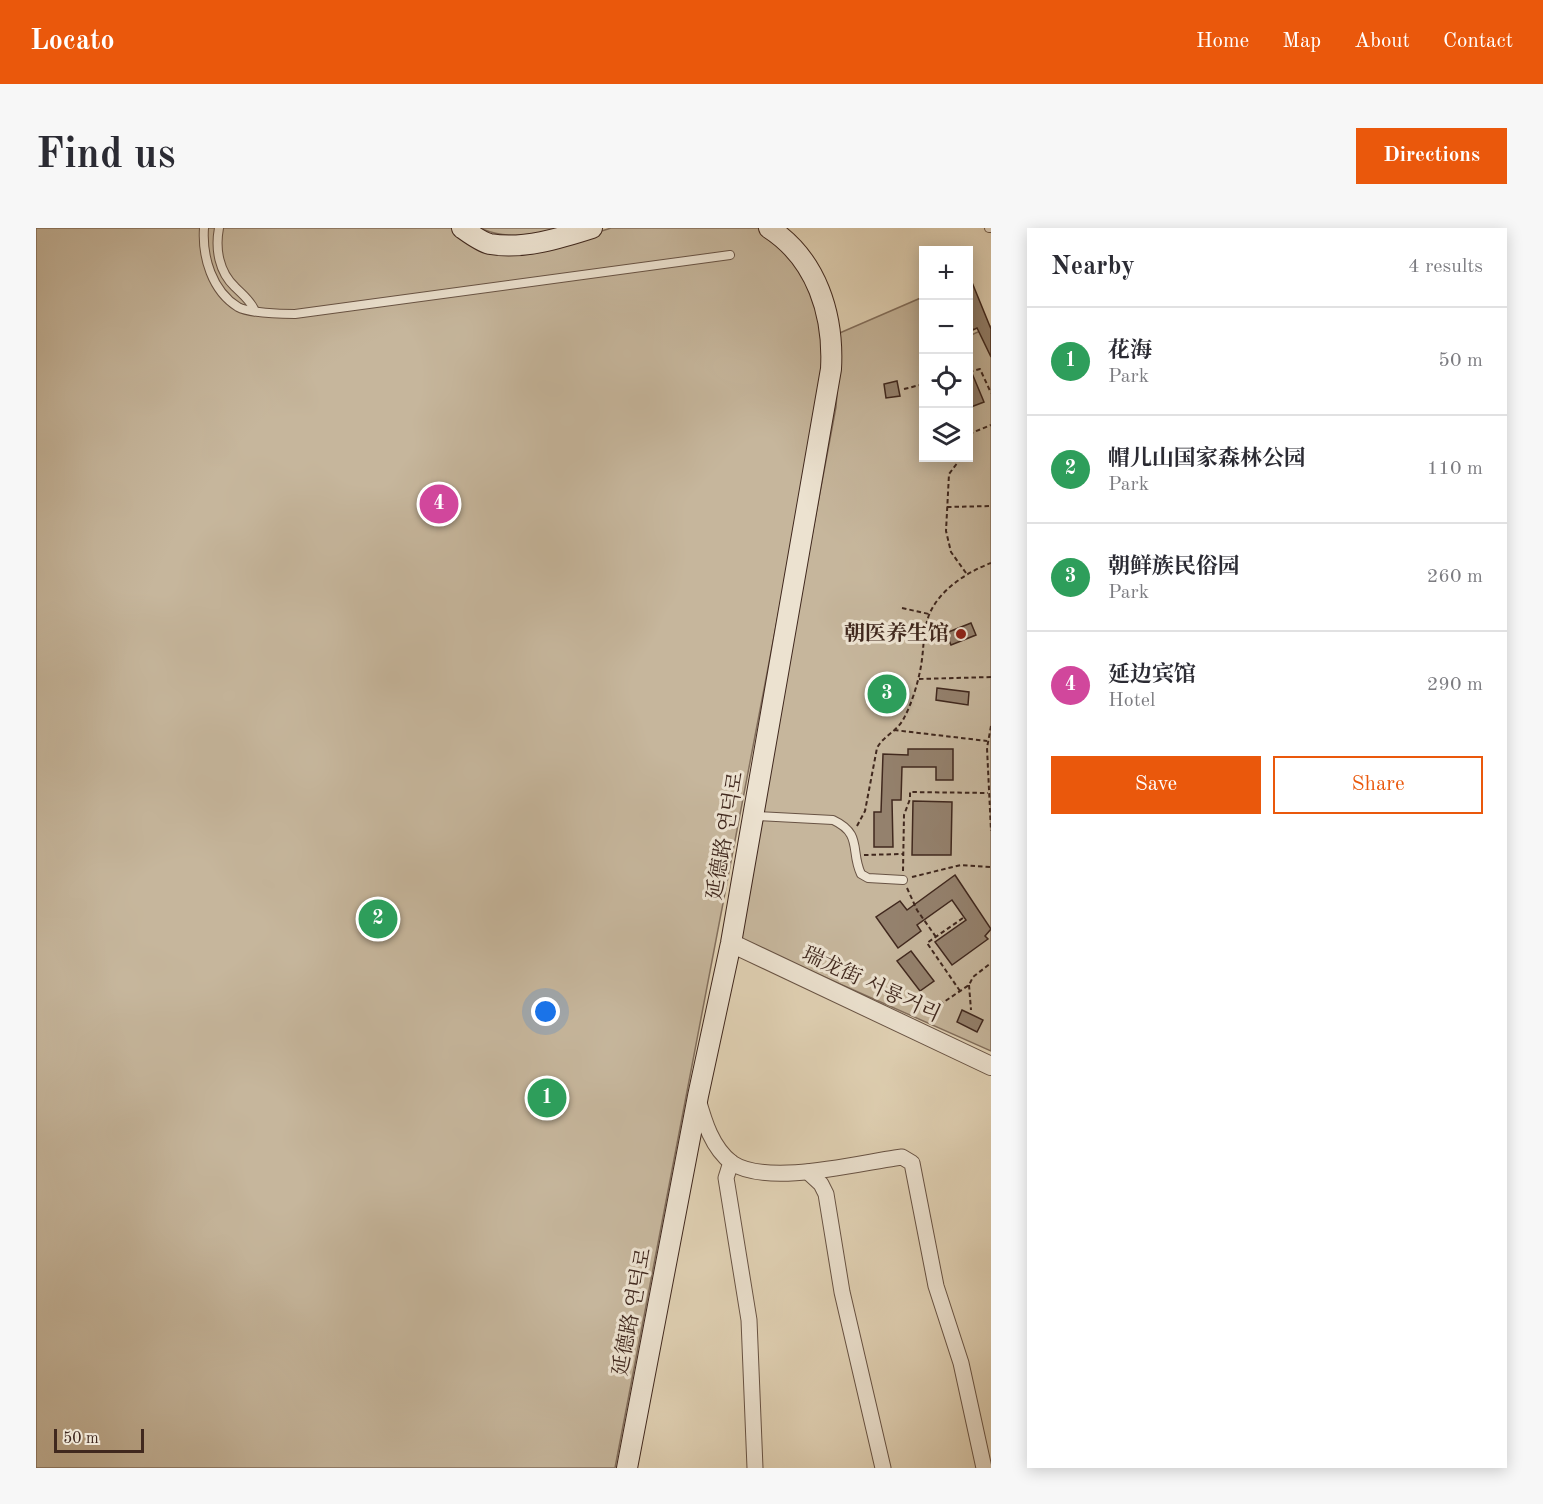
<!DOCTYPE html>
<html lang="en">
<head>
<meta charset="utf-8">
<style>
	:root { --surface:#fff; --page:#f7f7f7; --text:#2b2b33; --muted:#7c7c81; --line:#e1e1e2; --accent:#ea580c }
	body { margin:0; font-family:"Old Standard TT","Noto Serif SC","Noto Serif KR",serif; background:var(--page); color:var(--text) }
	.controls { position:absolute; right:18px; top:18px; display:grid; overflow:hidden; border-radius:0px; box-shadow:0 3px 15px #0003 }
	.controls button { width:54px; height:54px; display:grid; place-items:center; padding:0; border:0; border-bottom:2px solid var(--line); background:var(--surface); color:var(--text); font:30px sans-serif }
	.scale { position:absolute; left:18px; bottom:15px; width:90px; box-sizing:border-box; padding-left:6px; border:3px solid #40281e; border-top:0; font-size:16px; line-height:21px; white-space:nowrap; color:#40281e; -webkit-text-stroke:4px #ece2d0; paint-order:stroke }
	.you { position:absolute; left:510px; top:784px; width:21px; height:21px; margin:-15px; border:4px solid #fff; border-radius:50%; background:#1a73e8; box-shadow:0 0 0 9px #1a73e833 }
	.badge { display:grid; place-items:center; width:39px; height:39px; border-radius:50%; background:var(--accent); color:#fff; font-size:20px; font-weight:700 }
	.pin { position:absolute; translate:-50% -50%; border:3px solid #fff; box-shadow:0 2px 6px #0006 }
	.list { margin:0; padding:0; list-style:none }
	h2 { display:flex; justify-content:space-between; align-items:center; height:78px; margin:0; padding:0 24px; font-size:26px }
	h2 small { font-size:20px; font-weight:400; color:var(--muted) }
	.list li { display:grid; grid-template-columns:39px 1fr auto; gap:18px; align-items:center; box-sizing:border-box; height:108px; padding:0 24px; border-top:2px solid var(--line) }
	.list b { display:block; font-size:22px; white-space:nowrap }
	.list p { margin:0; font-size:20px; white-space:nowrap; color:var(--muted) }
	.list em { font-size:20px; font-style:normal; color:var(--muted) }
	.actions { display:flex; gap:12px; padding:18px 24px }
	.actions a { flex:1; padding:14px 0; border:2px solid var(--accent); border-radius:0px; text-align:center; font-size:21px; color:var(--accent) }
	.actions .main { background:var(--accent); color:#fff }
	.icon { flex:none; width:33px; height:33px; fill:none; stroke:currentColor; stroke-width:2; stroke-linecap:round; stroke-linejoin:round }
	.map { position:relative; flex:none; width:955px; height:1240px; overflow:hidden; border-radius:0px }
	header { display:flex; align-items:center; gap:36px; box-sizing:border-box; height:84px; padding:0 30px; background:var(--accent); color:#fff }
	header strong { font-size:28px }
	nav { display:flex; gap:33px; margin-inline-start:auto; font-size:21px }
	.intro { display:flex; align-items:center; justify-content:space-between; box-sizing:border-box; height:144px; padding:0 36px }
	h1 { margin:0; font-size:42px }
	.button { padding:15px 27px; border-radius:0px; background:var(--accent); color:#fff; font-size:21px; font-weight:700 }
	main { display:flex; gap:36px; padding:0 36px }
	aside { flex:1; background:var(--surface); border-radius:0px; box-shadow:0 3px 15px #0003 }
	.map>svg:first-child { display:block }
</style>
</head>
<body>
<header>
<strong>Locato</strong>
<nav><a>Home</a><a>Map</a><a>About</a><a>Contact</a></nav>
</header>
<div class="intro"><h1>Find us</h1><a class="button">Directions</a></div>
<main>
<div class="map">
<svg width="955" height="1240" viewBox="0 0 955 1240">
	<rect width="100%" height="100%" fill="#e2d3b6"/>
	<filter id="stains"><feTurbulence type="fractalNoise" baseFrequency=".00333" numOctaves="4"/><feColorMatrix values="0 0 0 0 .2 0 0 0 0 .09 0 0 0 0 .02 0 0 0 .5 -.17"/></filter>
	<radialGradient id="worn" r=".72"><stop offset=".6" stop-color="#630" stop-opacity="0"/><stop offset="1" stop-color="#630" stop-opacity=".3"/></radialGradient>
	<!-- green -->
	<g fill="#c6b69c" stroke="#836f5d" stroke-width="1.5">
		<path d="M 0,0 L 419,0 L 506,22 L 575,0 L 724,0 L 752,20 L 783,77 L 789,142 L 579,1240 L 0,1240 Z"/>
		<path d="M 444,0 L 527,0 C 498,6 473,13 444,0 Z"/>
		<path d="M 887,69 L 888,230 L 933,230 L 933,108 L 955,98 L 955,823 L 707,713 L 702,702 L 800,179 L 803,138 L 799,107 Z"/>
	</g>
	<!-- building -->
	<g fill="#94816d" stroke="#40281e" stroke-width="1.5">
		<path d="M 933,47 L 955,101 L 955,129 L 941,100 L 937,102 L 933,90 Z"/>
		<path d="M 933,138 L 948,174 L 935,179 L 933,173 Z"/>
		<path d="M 861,153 L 864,168 L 850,170 L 848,156 Z"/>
		<path d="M 935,395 L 940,407 L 915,417 L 910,405 Z"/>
		<path d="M 901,460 L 933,464 L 932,477 L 900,472 Z"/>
		<path d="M 872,521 L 917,521 L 917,552 L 900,552 L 900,539 L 866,539 L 865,572 L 856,572 L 857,619 L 838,619 L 838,584 L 845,584 L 847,526 L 872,527 Z"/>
		<path d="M 877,573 L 916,574 L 915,627 L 876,627 Z"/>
		<path d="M 919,647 L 955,701 L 949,708 L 952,711 L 916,737 L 899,714 L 930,692 L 916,672 L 881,697 L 885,703 L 862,720 L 840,689 L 864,673 L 871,682 Z"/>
		<path d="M 875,723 L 898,753 L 884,763 L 861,733 Z"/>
		<path d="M 926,782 L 947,792 L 941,804 L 921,794 Z"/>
	</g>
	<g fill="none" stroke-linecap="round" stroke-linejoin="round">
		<!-- service casing -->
		<g stroke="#685344" stroke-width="10">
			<g id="service">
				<path d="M 168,0 C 166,29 176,63 202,79 C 213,85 245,86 259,86 L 694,27"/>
				<path d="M 183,0 C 179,21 183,44 199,59 C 207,67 213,71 218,81"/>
				<path d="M 953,0 L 955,0"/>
				<path d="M 719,588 L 797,592 C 827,606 814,623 825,646 L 832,650 L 867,652"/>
			</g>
		</g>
		<!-- minor casing -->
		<g stroke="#685344" stroke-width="17">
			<g id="minor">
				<path d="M 662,871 C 668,893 676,920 696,935 C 731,958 819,936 859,930 L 866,929 L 876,935 L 900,1058 L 925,1135 L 948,1240"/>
				<path d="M 695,934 L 690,950 L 713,1092 L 719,1240"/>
				<path d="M 772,944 L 785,956 L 790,966 L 806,1064 L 847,1240"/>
			</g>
		</g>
		<!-- tertiary casing -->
		<g stroke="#685344" stroke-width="20">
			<path id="tertiary" d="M 695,715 L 955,838"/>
		</g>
		<!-- secondary casing -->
		<g stroke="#40281e" stroke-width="22">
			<g id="secondary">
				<path d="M 426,0 C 433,5 445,14 454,16 C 487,22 525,10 556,0"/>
				<path d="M 591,1240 L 662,868 L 695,715 L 795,141 C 798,87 781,31 733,0"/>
			</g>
		</g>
		<!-- path -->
		<g stroke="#40281e" stroke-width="2" stroke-dasharray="4.5 3" stroke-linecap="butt">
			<path d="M 933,144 L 944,141 L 955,165"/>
			<path d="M 868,161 L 888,156"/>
			<path d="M 933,206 L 955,197"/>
			<path d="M 925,230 L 913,246 L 910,303 L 915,324 L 930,345"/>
			<path d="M 911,279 L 955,278"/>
			<path d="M 866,380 L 893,386"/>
			<path d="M 883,451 L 955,449"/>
			<path d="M 955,498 L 951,520 L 955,603"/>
			<path d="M 858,502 L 951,513"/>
			<path d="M 821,598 L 829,583 L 841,520 C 847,508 862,503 868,490 C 876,475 882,455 885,438 C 888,421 887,403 893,387 C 903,362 931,344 955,335"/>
			<path d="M 828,627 L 867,626"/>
			<path d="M 867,643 L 868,587 L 874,571 L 874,564 L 952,565"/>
			<path d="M 876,649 L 925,637 L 955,639"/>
			<path d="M 871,660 L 881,682 L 900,709"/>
			<path d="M 933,757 L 935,782"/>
			<path d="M 924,763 L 891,715 L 927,690"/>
			<path d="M 886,777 L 893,784 L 933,757 L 937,749 L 955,735"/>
		</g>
		<!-- service -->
		<use href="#service" stroke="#ece2d0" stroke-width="8"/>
		<!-- minor -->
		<use href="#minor" stroke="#ece2d0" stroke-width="15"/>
		<!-- tertiary -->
		<use href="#tertiary" stroke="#ece2d0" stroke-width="18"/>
		<!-- secondary -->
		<use href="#secondary" stroke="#ece2d0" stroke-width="20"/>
	</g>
	<!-- markers -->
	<circle fill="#8f2418" stroke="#ece2d0" stroke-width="2" cx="925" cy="406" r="6"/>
	<g text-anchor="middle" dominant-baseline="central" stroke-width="6" stroke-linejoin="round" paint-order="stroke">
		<!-- poi labels -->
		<g font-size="21" font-weight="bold" fill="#40281e" stroke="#ece2d0" text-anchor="end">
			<text x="913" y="406">朝医养生馆</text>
		</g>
		<!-- street labels -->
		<g font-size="21" fill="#40281e" stroke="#ece2d0">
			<text transform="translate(690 608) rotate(-80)">延德路 연덕로</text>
			<text transform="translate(835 757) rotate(25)">瑞龙街 서룡거리</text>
			<text transform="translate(597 1084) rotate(-79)">延德路 연덕로</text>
		</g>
	</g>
	<rect width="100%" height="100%" filter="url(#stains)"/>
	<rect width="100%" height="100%" fill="url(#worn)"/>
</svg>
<div class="controls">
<button>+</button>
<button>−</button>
<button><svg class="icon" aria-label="locate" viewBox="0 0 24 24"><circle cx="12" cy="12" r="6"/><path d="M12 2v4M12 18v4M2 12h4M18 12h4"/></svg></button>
<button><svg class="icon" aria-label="layers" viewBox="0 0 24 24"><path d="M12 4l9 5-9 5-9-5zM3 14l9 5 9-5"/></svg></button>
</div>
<div class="scale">50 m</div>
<div class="you"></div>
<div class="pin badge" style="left:511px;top:870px;background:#2e9e5b">1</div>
<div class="pin badge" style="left:342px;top:691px;background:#2e9e5b">2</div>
<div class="pin badge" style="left:851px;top:466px;background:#2e9e5b">3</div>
<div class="pin badge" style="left:403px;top:276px;background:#d1479c">4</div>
</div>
<aside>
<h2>Nearby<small>4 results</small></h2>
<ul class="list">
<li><span class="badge" style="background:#2e9e5b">1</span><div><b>花海</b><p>Park</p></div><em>50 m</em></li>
<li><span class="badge" style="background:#2e9e5b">2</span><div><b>帽儿山国家森林公园</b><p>Park</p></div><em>110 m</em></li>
<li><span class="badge" style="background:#2e9e5b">3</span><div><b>朝鲜族民俗园</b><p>Park</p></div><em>260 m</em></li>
<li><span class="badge" style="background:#d1479c">4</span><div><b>延边宾馆</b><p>Hotel</p></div><em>290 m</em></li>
</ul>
<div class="actions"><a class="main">Save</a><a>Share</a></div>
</aside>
</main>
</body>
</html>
